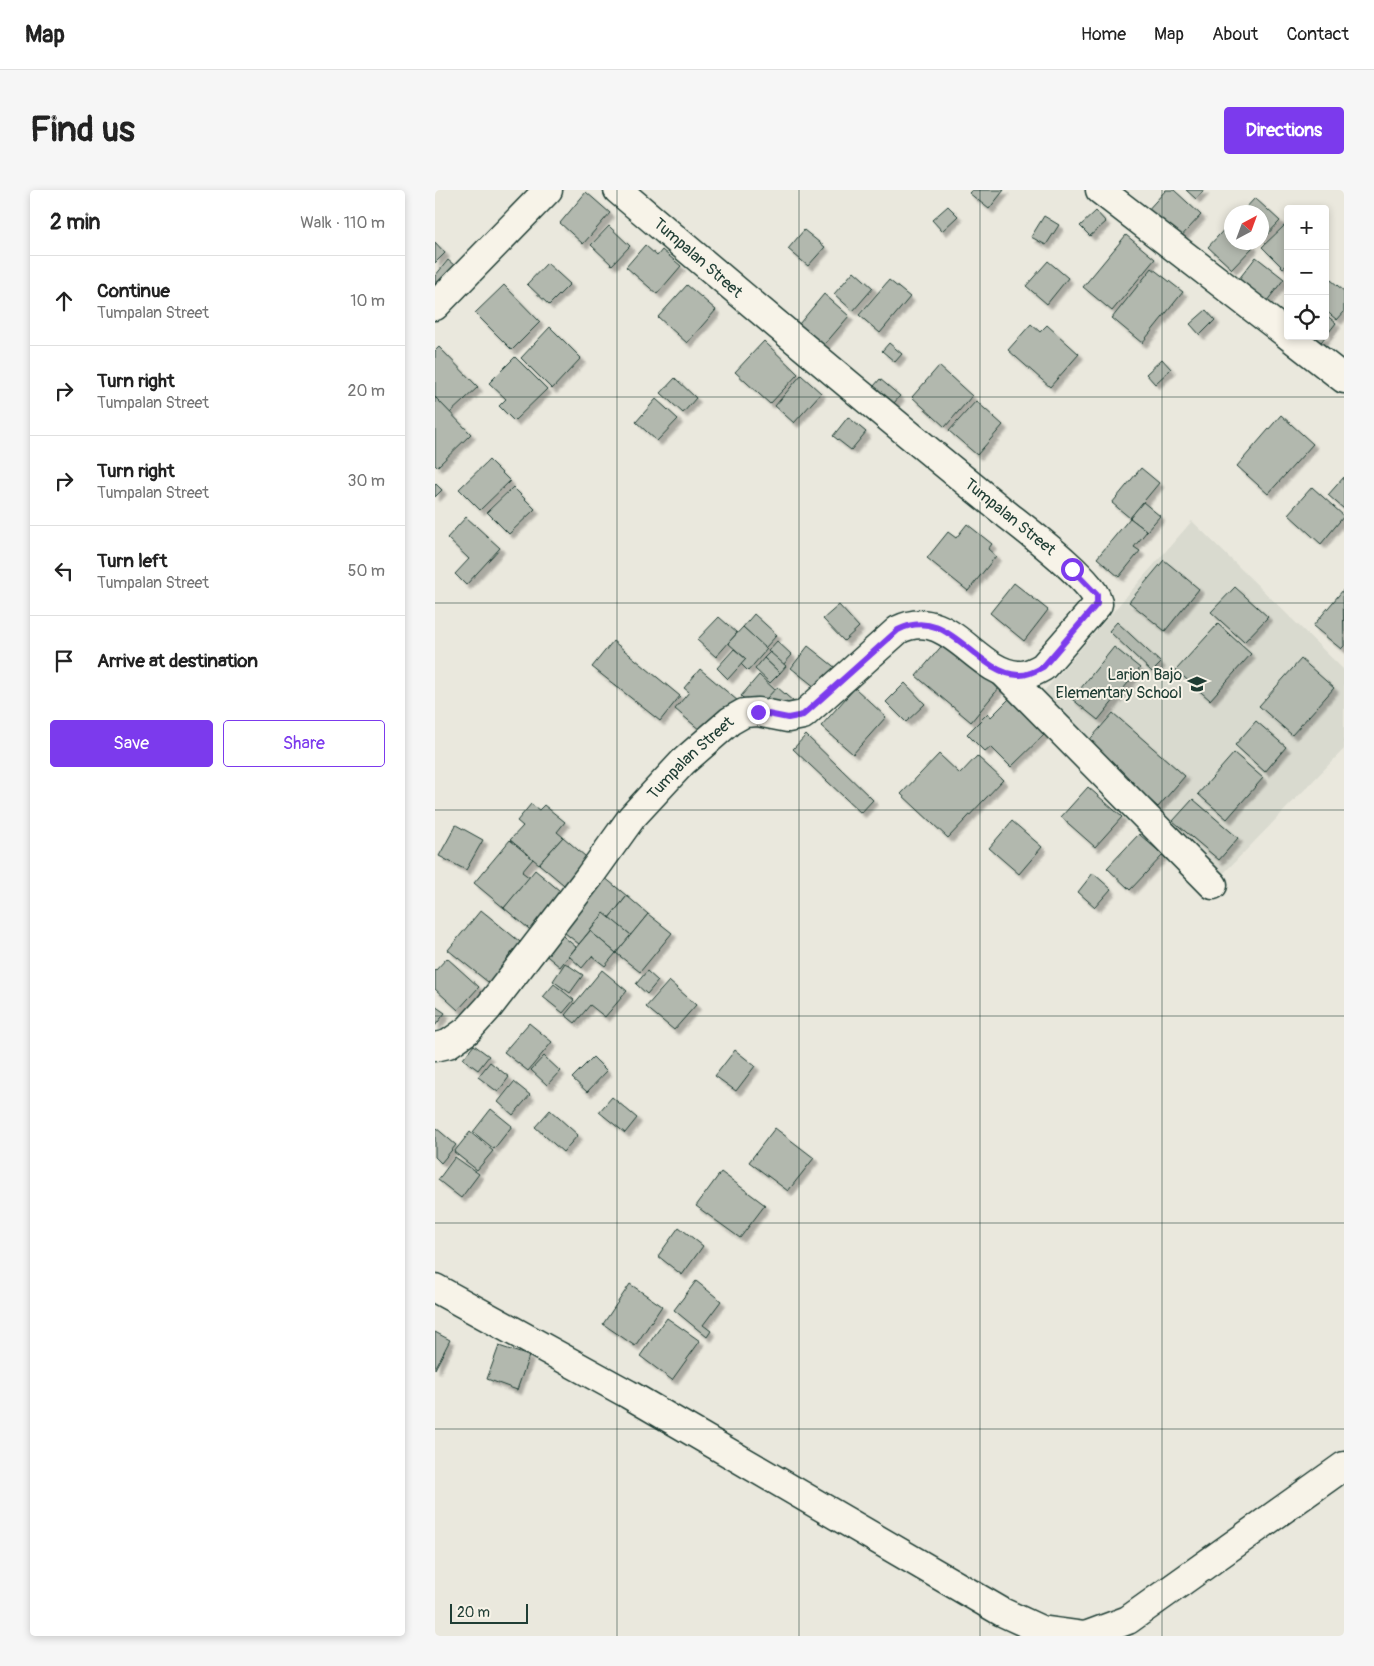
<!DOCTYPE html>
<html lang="en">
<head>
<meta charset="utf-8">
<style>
	:root { --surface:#fff; --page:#f6f6f6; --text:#222; --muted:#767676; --line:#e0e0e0; --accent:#7c3aed }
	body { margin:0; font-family:Pangolin,sans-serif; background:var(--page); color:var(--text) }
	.controls { position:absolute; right:15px; top:15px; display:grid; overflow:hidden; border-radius:5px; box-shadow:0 2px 8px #0003 }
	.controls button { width:45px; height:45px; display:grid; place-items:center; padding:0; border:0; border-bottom:1px solid var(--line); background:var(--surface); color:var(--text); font:25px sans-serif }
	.compass { position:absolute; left:789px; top:15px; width:45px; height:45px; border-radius:50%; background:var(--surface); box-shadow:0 2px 8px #0003; rotate:41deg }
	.scale { position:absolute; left:15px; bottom:12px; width:78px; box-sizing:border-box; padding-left:5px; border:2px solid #1f3d34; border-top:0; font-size:14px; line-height:18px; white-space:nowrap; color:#1f3d34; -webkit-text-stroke:4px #f7f3e8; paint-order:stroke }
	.stop { position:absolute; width:15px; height:15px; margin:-11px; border:4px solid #7c3aed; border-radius:50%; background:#fff }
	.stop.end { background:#7c3aed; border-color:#fff; box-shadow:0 1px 5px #0008 }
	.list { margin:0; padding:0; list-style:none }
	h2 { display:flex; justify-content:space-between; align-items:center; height:65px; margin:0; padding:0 20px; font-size:21px }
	h2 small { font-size:16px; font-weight:400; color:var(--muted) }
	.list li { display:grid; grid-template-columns:32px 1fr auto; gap:15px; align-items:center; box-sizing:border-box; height:90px; padding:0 20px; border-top:1px solid var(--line) }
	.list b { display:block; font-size:19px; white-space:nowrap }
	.list p { margin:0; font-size:16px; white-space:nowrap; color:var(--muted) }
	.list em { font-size:16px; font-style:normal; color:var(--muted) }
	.actions { display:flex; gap:10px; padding:15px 20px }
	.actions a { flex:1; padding:11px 0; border:1px solid var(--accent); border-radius:5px; text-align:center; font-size:18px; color:var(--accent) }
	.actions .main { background:var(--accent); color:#fff }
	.icon { flex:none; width:28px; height:28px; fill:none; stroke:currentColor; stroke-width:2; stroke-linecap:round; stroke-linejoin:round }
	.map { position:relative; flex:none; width:909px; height:1446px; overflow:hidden; border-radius:5px }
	header { display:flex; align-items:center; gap:30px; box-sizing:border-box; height:70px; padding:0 25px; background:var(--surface); border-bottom:1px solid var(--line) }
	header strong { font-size:24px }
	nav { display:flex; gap:28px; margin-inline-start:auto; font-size:18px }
	.intro { display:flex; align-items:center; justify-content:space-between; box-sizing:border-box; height:120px; padding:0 30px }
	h1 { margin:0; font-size:35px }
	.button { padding:12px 22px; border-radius:5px; background:var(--accent); color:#fff; font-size:18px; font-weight:700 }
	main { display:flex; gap:30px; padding:0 30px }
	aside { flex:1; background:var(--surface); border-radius:5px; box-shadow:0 2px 8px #0003 }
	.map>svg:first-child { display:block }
</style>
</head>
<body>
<header>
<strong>Map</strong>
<nav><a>Home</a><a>Map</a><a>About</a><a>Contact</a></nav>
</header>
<div class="intro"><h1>Find us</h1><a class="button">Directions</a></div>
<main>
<aside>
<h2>2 min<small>Walk · 110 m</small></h2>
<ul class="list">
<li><svg class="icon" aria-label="ahead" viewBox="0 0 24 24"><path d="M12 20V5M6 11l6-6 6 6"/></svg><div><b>Continue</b><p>Tumpalan Street</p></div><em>10 m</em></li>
<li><svg class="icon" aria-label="right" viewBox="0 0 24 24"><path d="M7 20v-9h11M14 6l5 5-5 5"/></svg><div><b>Turn right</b><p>Tumpalan Street</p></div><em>20 m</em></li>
<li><svg class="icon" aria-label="right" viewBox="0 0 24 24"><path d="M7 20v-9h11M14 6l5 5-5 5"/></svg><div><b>Turn right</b><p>Tumpalan Street</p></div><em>30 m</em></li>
<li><svg class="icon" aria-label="left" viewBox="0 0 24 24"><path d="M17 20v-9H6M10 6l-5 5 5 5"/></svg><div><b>Turn left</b><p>Tumpalan Street</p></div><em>50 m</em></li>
<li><svg class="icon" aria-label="arrive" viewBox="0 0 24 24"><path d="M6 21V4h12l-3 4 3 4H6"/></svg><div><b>Arrive at destination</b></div></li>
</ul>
<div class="actions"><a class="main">Save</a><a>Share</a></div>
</aside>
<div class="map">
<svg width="909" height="1446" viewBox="0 0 909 1446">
	<defs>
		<filter id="shadow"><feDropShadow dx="4.5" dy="4.5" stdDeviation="1" flood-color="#0004"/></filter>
	</defs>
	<rect width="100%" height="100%" fill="#eae8dd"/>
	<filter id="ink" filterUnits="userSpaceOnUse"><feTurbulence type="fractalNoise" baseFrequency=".02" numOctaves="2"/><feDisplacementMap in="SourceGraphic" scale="10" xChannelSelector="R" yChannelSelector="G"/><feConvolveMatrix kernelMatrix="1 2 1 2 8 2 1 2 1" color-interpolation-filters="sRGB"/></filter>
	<g filter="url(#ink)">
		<!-- built -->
		<path fill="#d9dacf" d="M 757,331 L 909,480 L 909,559 L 786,686 L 603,508 Z"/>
		<!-- building -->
		<g fill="#b2b8ae" stroke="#1f3d34" filter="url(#shadow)">
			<path d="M 537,0 L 569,0 L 554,19 L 534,3 Z"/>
			<path d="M 731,0 L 739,0 L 766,25 L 741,52 L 710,23 Z"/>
			<path d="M 751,0 L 769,0 L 761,9 Z"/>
			<path d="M 151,2 L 175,23 L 148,54 L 125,33 Z"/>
			<path d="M 820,8 L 845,31 L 826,51 L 826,22 L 807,22 Z"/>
			<path d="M 513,16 L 523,26 L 507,41 L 497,30 Z"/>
			<path d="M 661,21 L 671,32 L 655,46 L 645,36 Z"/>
			<path d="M 609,26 L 624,35 L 611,55 L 596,47 Z"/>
			<path d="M 794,34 L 796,36 L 796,52 L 814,52 L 818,57 L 797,79 L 773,57 Z"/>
			<path d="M 850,35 L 853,38 L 853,74 L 848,78 L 827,57 Z"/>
			<path d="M 174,36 L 195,56 L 177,75 L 156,55 Z"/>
			<path d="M 369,40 L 390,57 L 373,76 L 353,59 Z"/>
			<path d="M 691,45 L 720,69 L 677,121 L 648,97 Z"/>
			<path d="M 0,52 L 10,63 L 0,73 Z"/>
			<path d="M 210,55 L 222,66 L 227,60 L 246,76 L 222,104 L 191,77 Z"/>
			<path d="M 821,67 L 849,89 L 828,116 L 800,94 Z"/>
			<path d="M 13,70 L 25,80 L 0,102 L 0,86 Z"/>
			<path d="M 613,71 L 633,88 L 612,114 L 591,96 Z"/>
			<path d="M 112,73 L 135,94 L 114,115 L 92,94 Z"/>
			<path d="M 717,78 L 748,102 L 707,153 L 677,128 Z"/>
			<path d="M 419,81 L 438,98 L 418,121 L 399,104 Z"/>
			<path d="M 454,90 L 475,107 L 445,143 L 424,125 Z"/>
			<path d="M 896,90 L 909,101 L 909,122 L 902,130 L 890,120 L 890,98 Z"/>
			<path d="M 69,95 L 105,132 L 77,160 L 40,123 Z"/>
			<path d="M 252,95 L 281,120 L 252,153 L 223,127 Z"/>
			<path d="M 389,104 L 414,126 L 384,161 L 359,140 Z"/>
			<path d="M 771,120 L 780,130 L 765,145 L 755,134 Z"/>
			<path d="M 890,124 L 901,133 L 883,156 L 871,146 L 890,146 Z"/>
			<path d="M 596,134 L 605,142 L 612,135 L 644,164 L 615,197 L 573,160 Z"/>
			<path d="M 115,137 L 146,168 L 117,199 L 86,168 Z"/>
			<path d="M 329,151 L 363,184 L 335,214 L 300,182 Z"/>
			<path d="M 454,153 L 467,164 L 460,172 L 447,161 Z"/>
			<path d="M 4,157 L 43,197 L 15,223 L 0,207 L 0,161 Z"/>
			<path d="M 80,167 L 112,199 L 79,231 L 64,216 L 71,209 L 54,193 Z"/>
			<path d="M 727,169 L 736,179 L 720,194 L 711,184 Z"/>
			<path d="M 504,176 L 537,206 L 510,237 L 477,207 Z"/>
			<path d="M 366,185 L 386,203 L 359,233 L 340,216 Z"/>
			<path d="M 240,188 L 261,208 L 248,223 L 226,203 Z"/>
			<path d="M 445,189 L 465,206 L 452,221 L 433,203 Z"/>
			<path d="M 0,207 L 36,244 L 2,277 L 0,275 Z"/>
			<path d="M 221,209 L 243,229 L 222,251 L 201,232 Z"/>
			<path d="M 541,211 L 568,235 L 542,265 L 514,241 Z"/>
			<path d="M 846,225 L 878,254 L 833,304 L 802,276 Z"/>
			<path d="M 413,227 L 431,242 L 416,260 L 398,246 Z"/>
			<path d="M 54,270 L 75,291 L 45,320 L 24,299 Z"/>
			<path d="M 706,278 L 724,293 L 695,328 L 677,313 Z"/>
			<path d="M 909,287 L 909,319 L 893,305 Z"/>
			<path d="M 0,293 L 7,300 L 0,307 Z"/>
			<path d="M 78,297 L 100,319 L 74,344 L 52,322 Z"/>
			<path d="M 877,297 L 909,326 L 886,354 L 853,324 Z"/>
			<path d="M 708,312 L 725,326 L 712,341 L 695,328 Z"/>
			<path d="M 31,327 L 65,358 L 31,395 L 20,384 L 34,369 L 12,348 Z"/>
			<path d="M 695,328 L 712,341 L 699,357 L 705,361 L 684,387 L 662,368 Z"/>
			<path d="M 532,334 L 557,354 L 553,359 L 561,366 L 533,401 L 492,368 L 513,342 L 521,348 Z"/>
			<path d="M 729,370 L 764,399 L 730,441 L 694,412 Z"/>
			<path d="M 579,393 L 613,420 L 589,451 L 555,423 Z"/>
			<path d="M 800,397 L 833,427 L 809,452 L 776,422 Z"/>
			<path d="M 908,400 L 909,456 L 906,459 L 878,436 Z"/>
			<path d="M 404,415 L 424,437 L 409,451 L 388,429 Z"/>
			<path d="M 319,424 L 342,445 L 330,458 L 308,437 Z"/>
			<path d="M 284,427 L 302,443 L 281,467 L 262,450 Z"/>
			<path d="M 682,432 L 726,473 L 717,482 L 674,441 Z"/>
			<path d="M 783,434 L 816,464 L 775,510 L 741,480 Z"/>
			<path d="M 308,437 L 332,459 L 313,481 L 306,474 L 311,469 L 293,453 Z"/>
			<path d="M 178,451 L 245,506 L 225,531 L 157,477 Z"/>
			<path d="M 342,451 L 357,465 L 348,475 L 333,461 Z"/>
			<path d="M 510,452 L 564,498 L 536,532 L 481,486 Z"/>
			<path d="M 373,456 L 402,479 L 385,501 L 356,478 Z"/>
			<path d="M 679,457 L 705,478 L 663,530 L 637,509 Z"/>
			<path d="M 299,459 L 311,469 L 293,489 L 282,478 Z"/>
			<path d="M 335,462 L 351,476 L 345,483 L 329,468 Z"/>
			<path d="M 329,468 L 345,483 L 335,493 L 320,479 Z"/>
			<path d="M 866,469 L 899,498 L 857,545 L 824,516 Z"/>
			<path d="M 265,479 L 303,511 L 272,546 L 240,519 L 254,502 L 249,498 Z"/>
			<path d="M 324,485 L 340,500 L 321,520 L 306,506 Z"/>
			<path d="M 470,493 L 490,514 L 471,532 L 451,512 Z"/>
			<path d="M 342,497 L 359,512 L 348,525 L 331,509 Z"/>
			<path d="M 420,498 L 451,527 L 418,564 L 386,536 Z"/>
			<path d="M 578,505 L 614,540 L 576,577 L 556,557 L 550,562 L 532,544 L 553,523 L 556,527 Z"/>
			<path d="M 678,523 L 750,586 L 723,617 L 651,554 Z"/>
			<path d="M 821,531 L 851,557 L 830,582 L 800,555 Z"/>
			<path d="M 371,545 L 438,610 L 426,623 L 358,559 Z"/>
			<path d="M 799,563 L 828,588 L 792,629 L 763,604 Z"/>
			<path d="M 504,564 L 525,584 L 542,566 L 568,590 L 513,648 L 466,604 Z"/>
			<path d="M 653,597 L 687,627 L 660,657 L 626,627 Z"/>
			<path d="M 758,609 L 803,648 L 784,670 L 738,631 Z"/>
			<path d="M 96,614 L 104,620 L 109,615 L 130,632 L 122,642 L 128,647 L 104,674 L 75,650 L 88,636 L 82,631 Z"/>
			<path d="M 577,631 L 607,657 L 584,684 L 554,658 Z"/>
			<path d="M 21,635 L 48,650 L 31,680 L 4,666 Z"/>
			<path d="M 704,644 L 728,665 L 695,700 L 672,678 Z"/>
			<path d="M 128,647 L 158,673 L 135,700 L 104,674 Z"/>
			<path d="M 75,650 L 98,669 L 87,682 L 95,688 L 69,718 L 39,693 Z"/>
			<path d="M 100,680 L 131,706 L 99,743 L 69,718 Z"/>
			<path d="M 658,683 L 676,699 L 660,717 L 643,702 Z"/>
			<path d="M 169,687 L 192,706 L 174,728 L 169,723 L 144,754 L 125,739 Z"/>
			<path d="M 192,706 L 213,724 L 196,745 L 174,728 Z"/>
			<path d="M 46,720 L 90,756 L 58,796 L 13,760 Z"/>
			<path d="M 169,723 L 196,745 L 181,763 L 155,741 Z"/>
			<path d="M 213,724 L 237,743 L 205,782 L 181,763 Z"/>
			<path d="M 155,741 L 181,763 L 170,776 L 157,766 L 147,778 L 134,766 Z"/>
			<path d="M 123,742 L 141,757 L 125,777 L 107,762 Z"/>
			<path d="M 12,768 L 44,797 L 23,820 L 0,799 L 0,781 Z"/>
			<path d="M 130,773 L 148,785 L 135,803 L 118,791 Z"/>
			<path d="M 167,780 L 192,801 L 170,827 L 155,815 L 140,833 L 130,825 Z"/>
			<path d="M 212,781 L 223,791 L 212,804 L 201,794 Z"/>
			<path d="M 234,791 L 261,815 L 239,840 L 211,817 Z"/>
			<path d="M 119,794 L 139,810 L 128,823 L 108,807 Z"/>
			<path d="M 0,816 L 10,823 L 0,836 Z"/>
			<path d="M 94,833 L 117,852 L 93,881 L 69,862 Z"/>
			<path d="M 39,855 L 54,866 L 43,880 L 28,869 Z"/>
			<path d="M 300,860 L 320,876 L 301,901 L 280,886 Z"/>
			<path d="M 109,866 L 125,881 L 112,895 L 96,880 Z"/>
			<path d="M 158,867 L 172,881 L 152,902 L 137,888 Z"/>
			<path d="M 55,872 L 74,887 L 63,902 L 43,887 Z"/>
			<path d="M 79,892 L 95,905 L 78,925 L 63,912 Z"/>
			<path d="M 177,907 L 202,928 L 190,943 L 164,922 Z"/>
			<path d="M 56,919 L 77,936 L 59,959 L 38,942 Z"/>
			<path d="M 115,920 L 143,945 L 128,962 L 100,937 Z"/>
			<path d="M 0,937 L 21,955 L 6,973 L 0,967 Z"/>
			<path d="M 340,938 L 379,968 L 353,1001 L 314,972 Z"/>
			<path d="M 35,942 L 58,961 L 42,980 L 19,962 Z"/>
			<path d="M 20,967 L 44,984 L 26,1008 L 3,990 Z"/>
			<path d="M 286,982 L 330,1015 L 305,1048 L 261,1016 Z"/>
			<path d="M 244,1037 L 268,1056 L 247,1085 L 223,1066 Z"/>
			<path d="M 261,1091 L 286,1111 L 268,1135 L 276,1141 L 272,1147 L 239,1120 Z"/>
			<path d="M 195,1094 L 227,1116 L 200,1156 L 168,1134 Z"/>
			<path d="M 232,1128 L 265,1151 L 237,1190 L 205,1166 Z"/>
			<path d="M 0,1142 L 15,1150 L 0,1179 Z"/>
			<path d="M 64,1156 L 94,1166 L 82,1200 L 52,1189 Z"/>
		</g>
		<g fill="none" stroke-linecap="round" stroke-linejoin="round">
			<!-- street casing -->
			<g stroke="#1f3d34" stroke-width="31">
				<g id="street">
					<path d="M 665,0 L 853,145"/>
					<path d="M 0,116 L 113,0"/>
					<path d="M 854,146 L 909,189"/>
					<path d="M 568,482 L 778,695"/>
					<path id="s1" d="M 0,857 L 13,854 L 33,840 L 53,818 L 154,687 L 197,627 L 248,572 L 295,531 L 309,523 L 323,522 L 353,528 L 368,525 L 463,440 C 513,414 540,483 583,485 C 592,486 601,481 608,477 L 663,414 C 665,395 586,336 570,323 C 439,217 311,109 183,0"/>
				</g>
			</g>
			<!-- secondary casing -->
			<g stroke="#1f3d34" stroke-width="31">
				<path id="secondary" d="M 0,1098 L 193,1204 L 567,1422 L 606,1440 L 650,1446 L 693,1430 L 909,1276"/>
			</g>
			<!-- street -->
			<use href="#street" stroke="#f7f3e8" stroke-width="28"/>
			<!-- secondary -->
			<use href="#secondary" stroke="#f7f3e8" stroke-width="28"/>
		</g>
	</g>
	<g fill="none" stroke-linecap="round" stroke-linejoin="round" filter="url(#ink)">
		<!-- route -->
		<path stroke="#7c3aed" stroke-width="6" d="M 323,522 L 353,528 L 368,525 L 463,440 C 513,414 540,483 583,485 C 592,486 601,481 608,477 L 662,414 L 662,405 L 637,379"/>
	</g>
	<!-- grid -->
	<path fill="none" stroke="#1f3d34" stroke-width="1" stroke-opacity="0.55" d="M 182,0 L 182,1446M 364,0 L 364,1446M 545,0 L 545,1446M 727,0 L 727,1446M 0,207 L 909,207M 0,413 L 909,413M 0,620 L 909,620M 0,826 L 909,826M 0,1033 L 909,1033M 0,1239 L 909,1239"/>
	<!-- icons -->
	<defs>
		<g id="school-bare" transform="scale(1.5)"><path d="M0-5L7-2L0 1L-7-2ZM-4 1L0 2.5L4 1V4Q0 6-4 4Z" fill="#1f3d34" stroke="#f7f3e8" stroke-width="2.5" paint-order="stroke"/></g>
	</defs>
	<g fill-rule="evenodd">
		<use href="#school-bare" x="762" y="494"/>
	</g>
	<g text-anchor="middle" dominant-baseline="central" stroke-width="4" stroke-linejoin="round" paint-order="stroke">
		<!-- street labels -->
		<g font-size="16" fill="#1f3d34" stroke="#f7f3e8">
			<text transform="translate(263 68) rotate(41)">Tumpalan Street</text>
			<text transform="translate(575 327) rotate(39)">Tumpalan Street</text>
			<text stroke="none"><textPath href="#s1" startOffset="390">Tumpalan Street</textPath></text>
		</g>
		<!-- poi labels -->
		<g font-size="16" fill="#1f3d34" stroke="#f7f3e8" text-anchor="end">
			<text x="747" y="485">Larion Bajo<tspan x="747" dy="18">Elementary School</tspan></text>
		</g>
	</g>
</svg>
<div class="controls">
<button>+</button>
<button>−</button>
<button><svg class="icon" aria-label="locate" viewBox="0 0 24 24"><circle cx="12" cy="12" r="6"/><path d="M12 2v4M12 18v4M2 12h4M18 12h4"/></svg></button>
</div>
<svg class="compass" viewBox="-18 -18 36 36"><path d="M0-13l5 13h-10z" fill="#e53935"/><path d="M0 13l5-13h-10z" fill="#767676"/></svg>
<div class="scale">20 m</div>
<div class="stop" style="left:637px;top:379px"></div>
<div class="stop end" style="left:323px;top:522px"></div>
</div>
</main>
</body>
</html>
